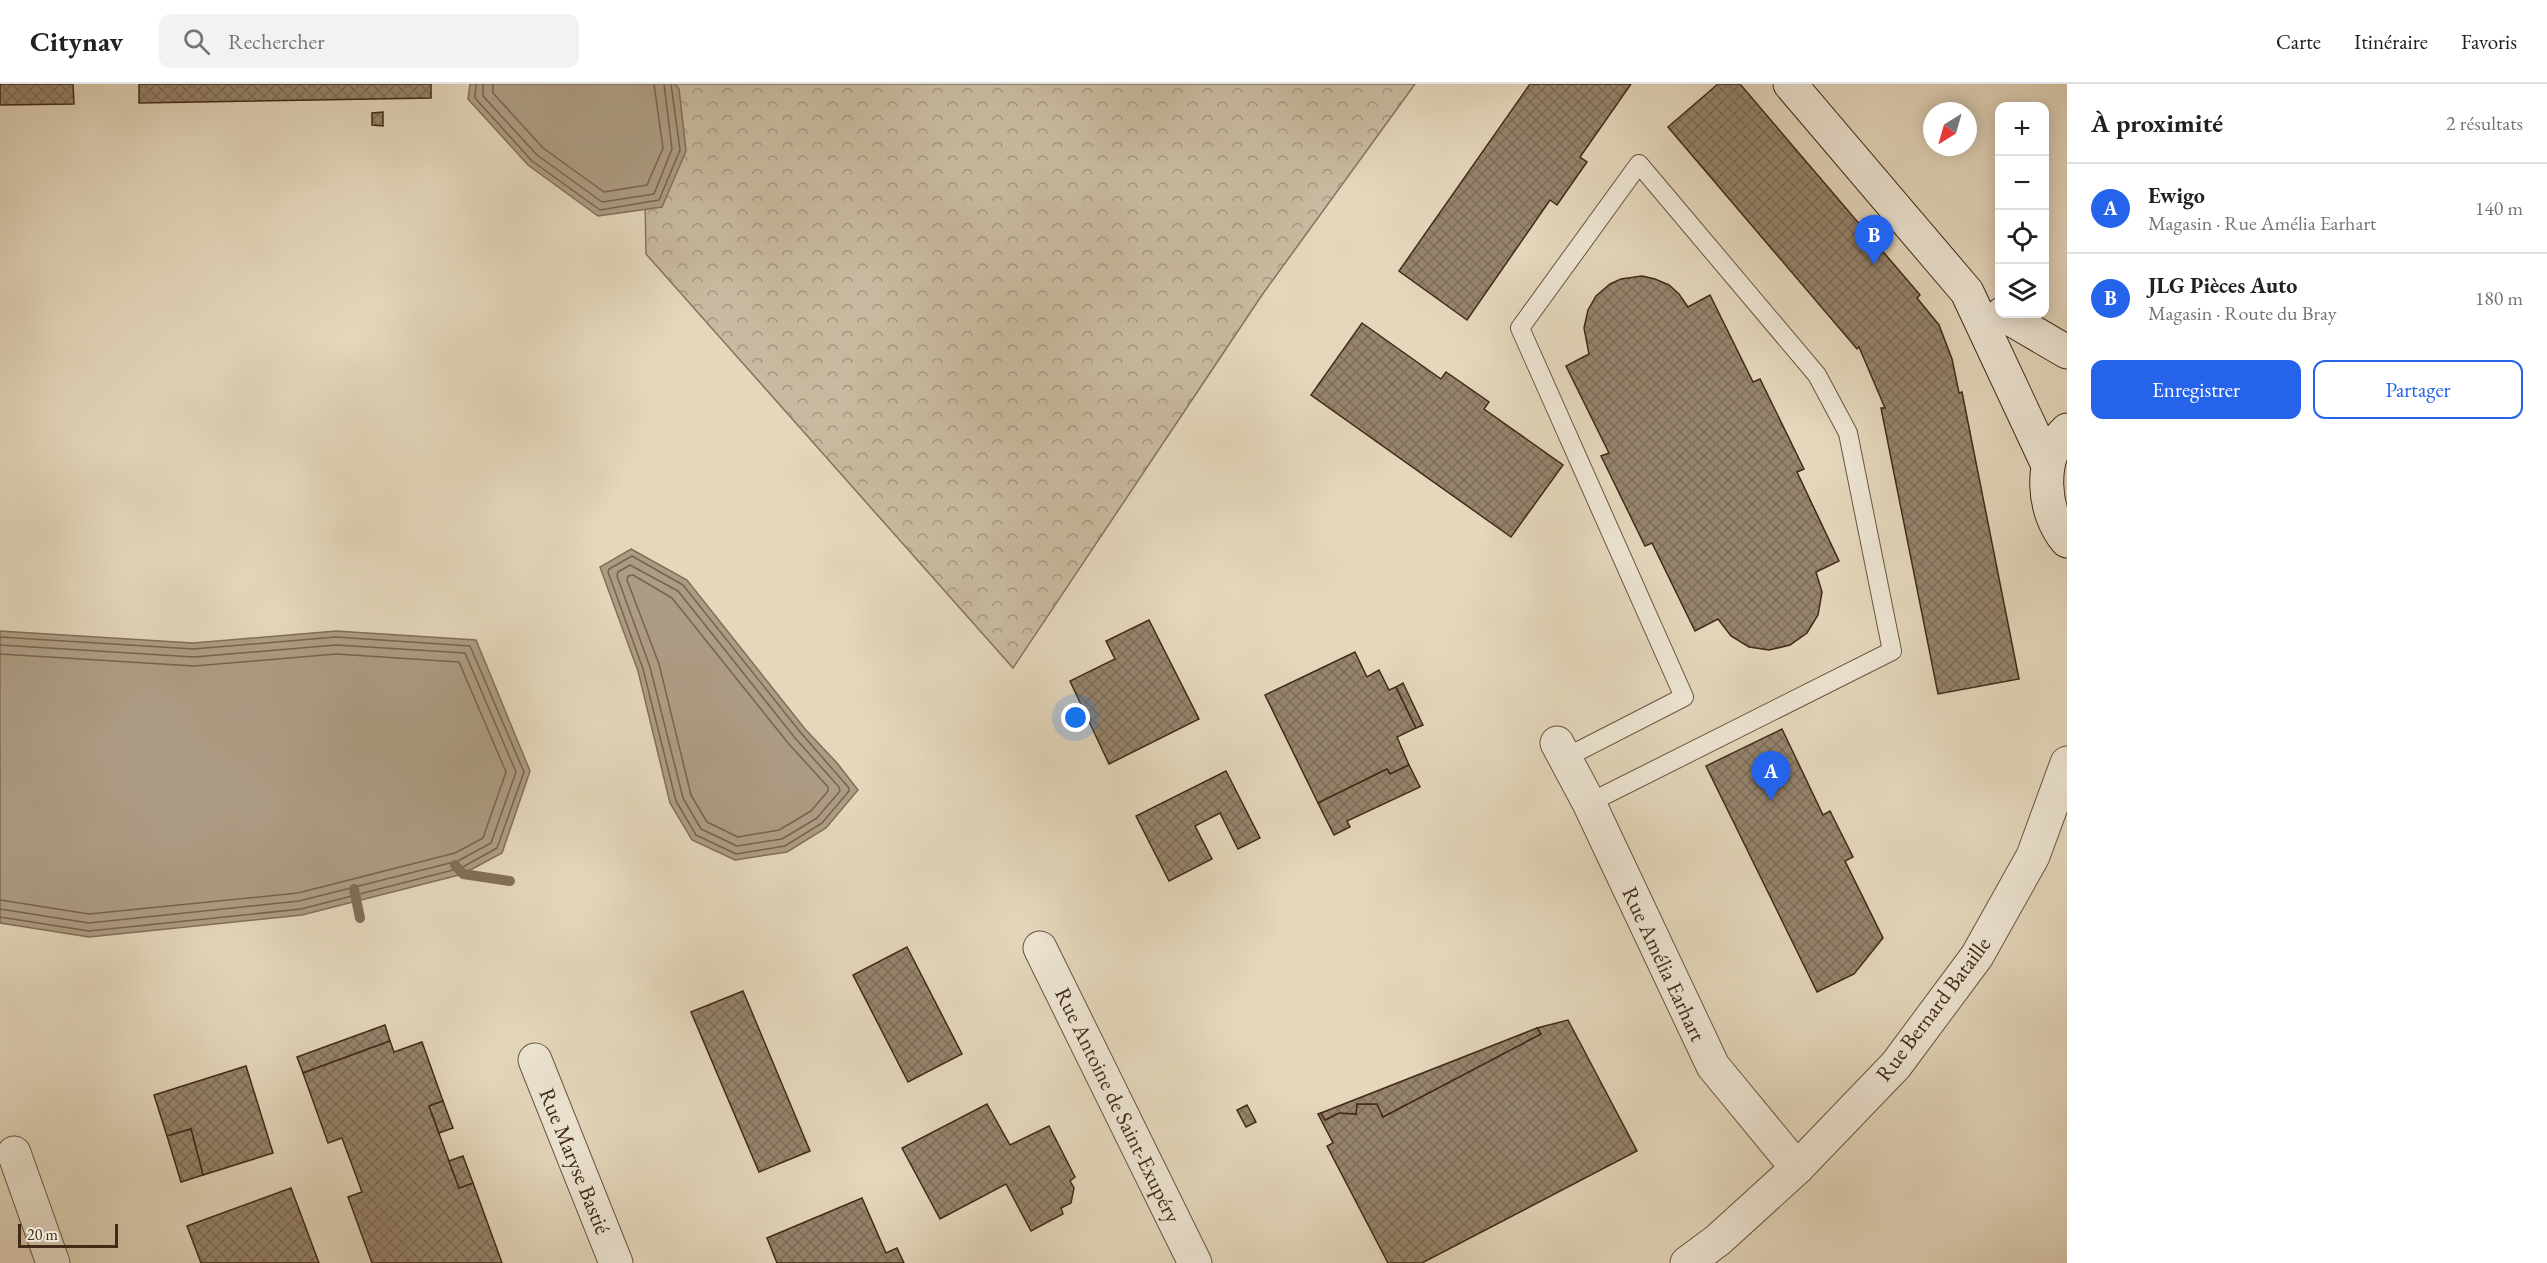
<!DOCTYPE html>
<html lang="fr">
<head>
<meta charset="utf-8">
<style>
	:root { --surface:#fff; --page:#f2f2f2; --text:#202124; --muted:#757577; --line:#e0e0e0; --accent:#2563eb }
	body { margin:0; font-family:"EB Garamond",serif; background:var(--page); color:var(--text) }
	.controls { position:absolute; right:18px; top:18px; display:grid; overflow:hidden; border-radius:12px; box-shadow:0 3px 15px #0003 }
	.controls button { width:54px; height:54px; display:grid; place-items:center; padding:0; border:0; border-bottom:2px solid var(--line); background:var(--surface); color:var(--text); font:30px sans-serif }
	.compass { position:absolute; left:1923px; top:18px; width:54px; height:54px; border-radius:50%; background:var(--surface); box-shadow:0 3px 15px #0003; rotate:217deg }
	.scale { position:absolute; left:18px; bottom:15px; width:100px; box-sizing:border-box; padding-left:6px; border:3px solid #412a17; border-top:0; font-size:16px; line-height:21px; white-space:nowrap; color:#412a17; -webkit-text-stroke:4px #ede5d3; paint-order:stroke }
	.you { position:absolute; left:1076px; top:634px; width:21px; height:21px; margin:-15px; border:4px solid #fff; border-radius:50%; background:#1a73e8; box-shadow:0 0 0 9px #1a73e833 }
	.badge { display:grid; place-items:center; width:39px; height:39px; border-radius:50%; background:var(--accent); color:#fff; font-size:20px; font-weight:700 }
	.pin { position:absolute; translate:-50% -50px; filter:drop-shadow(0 2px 3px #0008) }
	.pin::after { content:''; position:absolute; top:32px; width:21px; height:18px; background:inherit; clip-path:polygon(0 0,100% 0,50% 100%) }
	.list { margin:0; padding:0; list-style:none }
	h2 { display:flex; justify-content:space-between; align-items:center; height:78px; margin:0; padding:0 24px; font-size:26px }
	h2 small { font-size:20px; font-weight:400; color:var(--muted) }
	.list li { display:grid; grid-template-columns:39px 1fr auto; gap:18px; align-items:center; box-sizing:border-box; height:90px; padding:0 24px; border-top:2px solid var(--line) }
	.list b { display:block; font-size:22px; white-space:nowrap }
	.list p { margin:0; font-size:20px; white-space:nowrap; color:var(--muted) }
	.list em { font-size:20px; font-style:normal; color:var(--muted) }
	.actions { display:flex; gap:12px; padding:18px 24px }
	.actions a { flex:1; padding:14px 0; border:2px solid var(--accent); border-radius:12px; text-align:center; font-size:21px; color:var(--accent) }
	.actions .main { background:var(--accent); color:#fff }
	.icon { flex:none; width:33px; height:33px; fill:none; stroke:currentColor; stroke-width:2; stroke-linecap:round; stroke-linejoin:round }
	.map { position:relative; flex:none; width:2067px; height:1179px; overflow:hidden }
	header { display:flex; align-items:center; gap:36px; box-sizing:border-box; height:84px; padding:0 30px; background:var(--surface); border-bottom:2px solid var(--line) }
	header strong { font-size:28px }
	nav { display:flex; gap:33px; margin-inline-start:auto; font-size:21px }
	.search { width:420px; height:54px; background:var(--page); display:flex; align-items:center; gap:15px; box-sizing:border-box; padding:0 21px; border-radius:12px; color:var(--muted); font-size:22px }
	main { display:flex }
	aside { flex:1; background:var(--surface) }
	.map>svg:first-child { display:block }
</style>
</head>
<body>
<header>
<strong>Citynav</strong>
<div class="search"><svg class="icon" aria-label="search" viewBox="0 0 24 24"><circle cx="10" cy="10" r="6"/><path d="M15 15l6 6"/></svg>Rechercher</div>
<nav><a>Carte</a><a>Itinéraire</a><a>Favoris</a></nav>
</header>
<main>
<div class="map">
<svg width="2067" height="1179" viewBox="0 0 2067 1179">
	<defs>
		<pattern id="forest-crowns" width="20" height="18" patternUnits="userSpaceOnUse" patternTransform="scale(1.5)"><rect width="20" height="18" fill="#c8baa0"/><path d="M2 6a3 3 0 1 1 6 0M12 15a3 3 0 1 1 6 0" fill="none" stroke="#a49781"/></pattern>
		<pattern id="building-cross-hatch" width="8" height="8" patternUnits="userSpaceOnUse" patternTransform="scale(1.5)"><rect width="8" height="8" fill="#96846d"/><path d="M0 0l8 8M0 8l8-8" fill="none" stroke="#7c6c59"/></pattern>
	</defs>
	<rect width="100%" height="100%" fill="#e4d7bc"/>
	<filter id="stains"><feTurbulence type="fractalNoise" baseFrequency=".00333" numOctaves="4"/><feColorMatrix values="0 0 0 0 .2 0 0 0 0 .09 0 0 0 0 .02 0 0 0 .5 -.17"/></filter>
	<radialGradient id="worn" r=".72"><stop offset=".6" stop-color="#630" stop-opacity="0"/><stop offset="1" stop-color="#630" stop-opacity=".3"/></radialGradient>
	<!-- forest -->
	<path fill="url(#forest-crowns)" stroke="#84725c" stroke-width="1.5" d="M 643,0 L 1415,0 L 1262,211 L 1013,584 L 646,170 Z"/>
	<!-- water -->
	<g fill="#ad9c84" stroke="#826e58" stroke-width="1.5">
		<path d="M 470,0 L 675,0 L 679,5 L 686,67 L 662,123 L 598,132 L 528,81 L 468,15 Z"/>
		<path d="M 631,465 L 687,496 L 805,645 L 837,679 L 858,706 L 826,744 L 787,768 L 735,776 L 692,756 L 670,719 L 638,587 L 600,483 Z"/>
		<path d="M 0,547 L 193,559 L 336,547 L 476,556 L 530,687 L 502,769 L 463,790 L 302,831 L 89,853 L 0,839 Z"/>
	</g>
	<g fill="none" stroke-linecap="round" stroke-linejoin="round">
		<!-- shore -->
		<g stroke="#77634e" stroke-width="1.5">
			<path d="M 476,0 L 475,14 L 532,77 L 600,126 L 659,116 L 680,66 L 671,0"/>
			<path d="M 483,0 L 483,12 L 537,71 L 602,118 L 654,110 L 672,65 L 664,0"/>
			<path d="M 493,0 L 493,9 L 543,64 L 604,108 L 647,101 L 663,64 L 654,0"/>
			<path d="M 632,472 L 683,501 L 801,649 L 849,704 L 849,707 L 822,739 L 785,762 L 736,770 L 696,751 L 676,717 L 643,585 L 608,488 L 609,485 Z"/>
			<path d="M 630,481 L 678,507 L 795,654 L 839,703 L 840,707 L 817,734 L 782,755 L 737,762 L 701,745 L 683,714 L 650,583 L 617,492 L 618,488 Z"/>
			<path d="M 633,491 L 672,514 L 788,659 L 828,703 L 828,707 L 811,727 L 779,746 L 738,753 L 707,738 L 691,711 L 659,580 L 627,496 L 628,492 Z"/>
			<path d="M 0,553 L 193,565 L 336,553 L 470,562 L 524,688 L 497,764 L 461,784 L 301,825 L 89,847 L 0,833"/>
			<path d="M 0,561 L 194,573 L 336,561 L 465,569 L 516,688 L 491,759 L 458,777 L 299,817 L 89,839 L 0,825"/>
			<path d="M 0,570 L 194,582 L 336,570 L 459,578 L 506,688 L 483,754 L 455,769 L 298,809 L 89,830 L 0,816"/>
		</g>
		<!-- stream -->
		<g stroke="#826e58" stroke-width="10">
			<path d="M 455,781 L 463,790 L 510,797"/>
			<path d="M 354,805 L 360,834"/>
		</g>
	</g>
	<!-- building -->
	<g fill="url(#building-cross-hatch)" stroke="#412a17" stroke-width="1.5">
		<path d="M 0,0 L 73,0 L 74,20 L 0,21 Z"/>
		<path d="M 139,0 L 431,0 L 431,14 L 139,19 Z"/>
		<path d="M 1530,0 L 1631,0 L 1580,73 L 1587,78 L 1557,121 L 1550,116 L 1467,236 L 1399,187 Z"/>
		<path d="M 1718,0 L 1740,0 L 1920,211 L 1917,214 L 1939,241 L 1952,275 L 1959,309 L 1962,308 L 2019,595 L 1938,610 L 1881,324 L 1885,324 L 1859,263 L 1857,265 L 1668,43 Z"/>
		<path d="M 383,28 L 383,42 L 372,41 L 372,29 Z"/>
		<path d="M 1642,192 L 1655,195 L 1669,201 L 1679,210 L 1688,223 L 1710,211 L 1753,298 L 1760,295 L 1804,385 L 1797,388 L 1839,477 L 1816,488 L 1822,508 L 1818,531 L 1807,549 L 1790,561 L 1769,566 L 1749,563 L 1731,552 L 1718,535 L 1695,547 L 1652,459 L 1645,462 L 1601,372 L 1609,369 L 1566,282 L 1589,270 L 1584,244 L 1588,226 L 1596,212 L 1610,200 L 1621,195 Z"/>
		<path d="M 1362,239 L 1441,295 L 1446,288 L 1489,318 L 1484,325 L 1563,381 L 1511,453 L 1311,311 Z"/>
		<path d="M 1149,536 L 1199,635 L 1109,680 L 1070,597 L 1115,575 L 1106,557 Z"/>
		<path d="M 1355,568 L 1367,593 L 1379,586 L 1389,606 L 1396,603 L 1416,644 L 1397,653 L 1409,681 L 1390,690 L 1387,685 L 1318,719 L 1265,611 Z"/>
		<path d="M 1403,599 L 1423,641 L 1416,644 L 1396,603 Z"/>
		<path d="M 1782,645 L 1823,731 L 1830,727 L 1853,773 L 1845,777 L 1883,854 L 1854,890 L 1817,908 L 1706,682 Z"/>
		<path d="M 1409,681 L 1420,703 L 1347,737 L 1350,743 L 1334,751 L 1318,719 L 1387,685 L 1390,690 Z"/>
		<path d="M 1226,687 L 1260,754 L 1238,765 L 1220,729 L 1195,742 L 1212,775 L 1169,797 L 1136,732 Z"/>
		<path d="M 907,863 L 962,970 L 908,998 L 853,891 Z"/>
		<path d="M 743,907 L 810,1067 L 759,1088 L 691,928 Z"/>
		<path d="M 1568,936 L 1637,1067 L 1422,1179 L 1388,1179 L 1327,1062 L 1333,1059 L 1318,1030 L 1321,1029 L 1325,1036 L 1339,1029 L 1356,1030 L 1357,1020 L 1377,1020 L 1383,1033 L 1541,950 L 1537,944 Z"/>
		<path d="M 385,941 L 390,957 L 303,989 L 297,973 Z"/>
		<path d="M 1537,944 L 1541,950 L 1383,1033 L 1377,1020 L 1357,1020 L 1356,1030 L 1339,1029 L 1325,1036 L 1321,1029 Z"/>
		<path d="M 390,957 L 394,968 L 422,958 L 443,1017 L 429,1022 L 449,1077 L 459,1104 L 473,1099 L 502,1179 L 372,1179 L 348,1113 L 362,1108 L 342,1054 L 328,1059 L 303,989 Z"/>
		<path d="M 246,982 L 273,1069 L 203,1091 L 191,1045 L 167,1052 L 154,1011 Z"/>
		<path d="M 443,1017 L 453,1044 L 439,1049 L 429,1022 Z"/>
		<path d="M 987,1020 L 1010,1061 L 1049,1042 L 1075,1093 L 1070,1097 L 1074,1104 L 1071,1119 L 1061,1124 L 1063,1130 L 1031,1147 L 1006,1100 L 940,1135 L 902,1064 Z"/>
		<path d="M 1247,1021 L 1256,1038 L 1246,1043 L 1237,1026 Z"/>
		<path d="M 191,1045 L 203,1091 L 181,1098 L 167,1052 Z"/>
		<path d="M 463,1072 L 473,1099 L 459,1104 L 449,1077 Z"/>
		<path d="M 291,1104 L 319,1179 L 201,1179 L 187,1142 Z"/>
		<path d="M 862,1114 L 886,1169 L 897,1164 L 904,1179 L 777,1179 L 767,1154 Z"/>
	</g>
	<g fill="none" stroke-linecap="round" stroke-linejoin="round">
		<!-- lane casing -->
		<g stroke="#6a5540" stroke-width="20">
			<path id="lane" d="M 1565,674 L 1684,613 L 1520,244 L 1639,80 L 1817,291 L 1848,349 L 1892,567 L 1589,719"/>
		</g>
		<!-- street casing -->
		<g stroke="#6a5540" stroke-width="35">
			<g id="street">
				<path d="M 1557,659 L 1589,719 L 1713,982 L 1797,1084"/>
				<path d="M 1040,864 L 1195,1179"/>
				<path d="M 535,976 L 616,1179"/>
				<path d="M 14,1069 L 53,1179"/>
				<path d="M 1687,1179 L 1718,1156 L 1797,1084 L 1896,981 L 1977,872 L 2033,772 L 2067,679"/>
			</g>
		</g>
		<!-- secondary casing -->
		<g stroke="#412a17" stroke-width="35">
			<g id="secondary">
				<path d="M 1790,0 L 1967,208 L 2047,379"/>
				<path d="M 2002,230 L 2067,268"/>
				<path d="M 2067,346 C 2038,372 2042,429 2067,457"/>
			</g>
		</g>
		<!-- lane -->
		<use href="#lane" stroke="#ede5d3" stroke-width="18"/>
		<!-- street -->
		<use href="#street" stroke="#ede5d3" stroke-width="33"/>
		<!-- secondary -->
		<use href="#secondary" stroke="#ede5d3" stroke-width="33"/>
	</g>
	<g text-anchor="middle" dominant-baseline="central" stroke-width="4.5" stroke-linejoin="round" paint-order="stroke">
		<!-- street labels -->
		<g font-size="22" fill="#412a17" stroke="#ede5d3">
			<text transform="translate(1664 880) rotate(65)">Rue Amélia Earhart</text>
			<text transform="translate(1933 925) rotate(-53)">Rue Bernard Bataille</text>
			<text transform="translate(1118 1021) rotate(64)">Rue Antoine de Saint-Exupéry</text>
			<text transform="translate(575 1077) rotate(68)">Rue Maryse Bastié</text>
		</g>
	</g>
	<rect width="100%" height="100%" filter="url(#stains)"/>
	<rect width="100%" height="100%" fill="url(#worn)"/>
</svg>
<div class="controls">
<button>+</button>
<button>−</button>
<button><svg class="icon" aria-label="locate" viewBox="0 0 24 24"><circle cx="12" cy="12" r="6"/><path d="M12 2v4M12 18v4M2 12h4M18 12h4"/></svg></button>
<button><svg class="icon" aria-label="layers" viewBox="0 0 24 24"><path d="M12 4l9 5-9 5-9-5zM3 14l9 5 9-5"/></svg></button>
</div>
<svg class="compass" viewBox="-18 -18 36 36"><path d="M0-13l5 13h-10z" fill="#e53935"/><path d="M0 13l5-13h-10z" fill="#757577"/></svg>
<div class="scale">20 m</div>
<div class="you"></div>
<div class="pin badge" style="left:1771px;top:717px">A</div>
<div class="pin badge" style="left:1874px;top:181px">B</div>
</div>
<aside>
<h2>À proximité<small>2 résultats</small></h2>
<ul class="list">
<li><span class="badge">A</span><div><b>Ewigo</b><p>Magasin · Rue Amélia Earhart</p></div><em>140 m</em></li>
<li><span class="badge">B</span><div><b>JLG Pièces Auto</b><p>Magasin · Route du Bray</p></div><em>180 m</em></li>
</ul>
<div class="actions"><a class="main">Enregistrer</a><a>Partager</a></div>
</aside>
</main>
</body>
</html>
